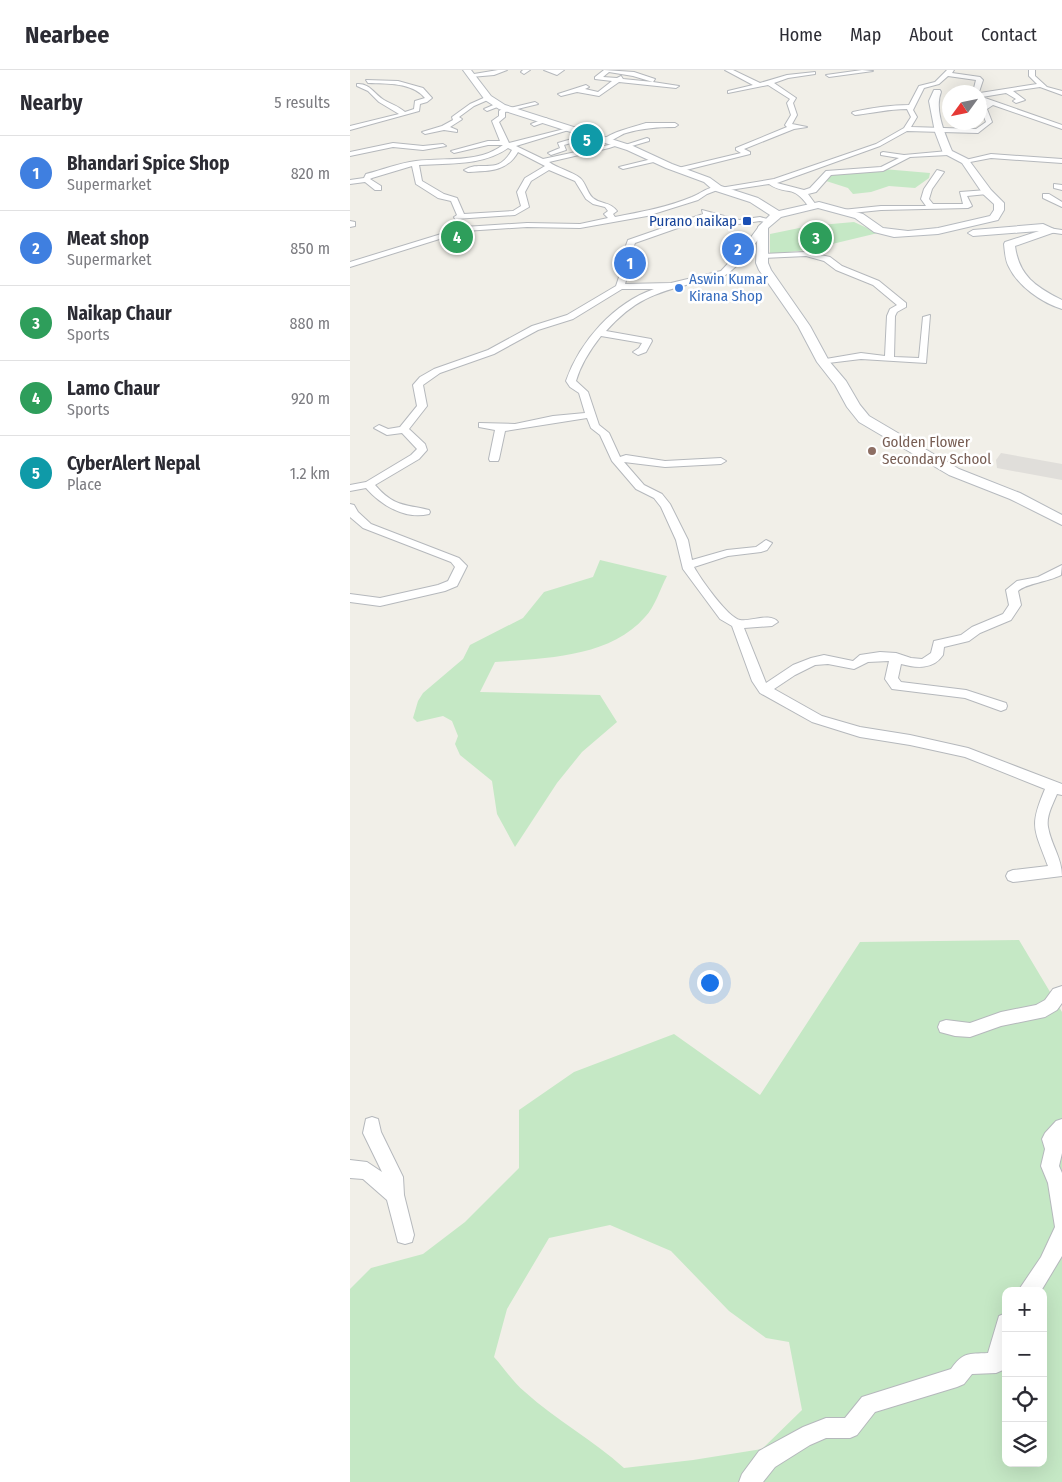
<!DOCTYPE html>
<html lang="en">
<head>
<meta charset="utf-8">
<style>
	:root { --surface:#fff; --page:#f7f7f7; --text:#2b2b33; --muted:#7c7c81; --line:#e1e1e2; --accent:#d93025 }
	body { margin:0; font-family:"Fira Sans Condensed",sans-serif; background:var(--page); color:var(--text) }
	.controls { position:absolute; right:15px; bottom:15px; display:grid; overflow:hidden; border-radius:10px; box-shadow:0 5px 20px #0002 }
	.controls button { width:45px; height:45px; display:grid; place-items:center; padding:0; border:0; border-bottom:1px solid var(--line); background:var(--surface); color:var(--text); font:25px sans-serif }
	.compass { position:absolute; left:592px; top:15px; width:45px; height:45px; border-radius:50%; background:var(--surface); box-shadow:0 5px 20px #0002; rotate:237deg }
	.you { position:absolute; left:359px; top:912px; width:18px; height:18px; margin:-12px; border:4px solid #fff; border-radius:50%; background:#1a73e8; box-shadow:0 0 0 8px #1a73e833 }
	.badge { display:grid; place-items:center; width:32px; height:32px; border-radius:50%; background:var(--accent); color:#fff; font-size:16px; font-weight:700 }
	.pin { position:absolute; translate:-50% -50%; border:2px solid #fff; box-shadow:0 1px 5px #0006 }
	.list { margin:0; padding:0; list-style:none }
	h2 { display:flex; justify-content:space-between; align-items:center; height:65px; margin:0; padding:0 20px; font-size:21px }
	h2 small { font-size:16px; font-weight:400; color:var(--muted) }
	.list li { display:grid; grid-template-columns:32px 1fr auto; gap:15px; align-items:center; box-sizing:border-box; height:75px; padding:0 20px; border-top:1px solid var(--line) }
	.list b { display:block; font-size:19px; white-space:nowrap }
	.list p { margin:0; font-size:16px; white-space:nowrap; color:var(--muted) }
	.list em { font-size:16px; font-style:normal; color:var(--muted) }
	.icon { flex:none; width:28px; height:28px; fill:none; stroke:currentColor; stroke-width:2; stroke-linecap:round; stroke-linejoin:round }
	.map { position:relative; flex:none; width:712px; height:1412px; overflow:hidden }
	header { display:flex; align-items:center; gap:30px; box-sizing:border-box; height:70px; padding:0 25px; background:var(--surface); border-bottom:1px solid var(--line) }
	header strong { font-size:24px }
	nav { display:flex; gap:28px; margin-inline-start:auto; font-size:18px }
	main { display:flex }
	aside { flex:1; background:var(--surface) }
	.map>svg:first-child { display:block }
</style>
</head>
<body>
<header>
<strong>Nearbee</strong>
<nav><a>Home</a><a>Map</a><a>About</a><a>Contact</a></nav>
</header>
<main>
<aside>
<h2>Nearby<small>5 results</small></h2>
<ul class="list">
<li><span class="badge" style="background:#3f7fe0">1</span><div><b>Bhandari Spice Shop</b><p>Supermarket</p></div><em>820 m</em></li>
<li><span class="badge" style="background:#3f7fe0">2</span><div><b>Meat shop</b><p>Supermarket</p></div><em>850 m</em></li>
<li><span class="badge" style="background:#2e9e5b">3</span><div><b>Naikap Chaur</b><p>Sports</p></div><em>880 m</em></li>
<li><span class="badge" style="background:#2e9e5b">4</span><div><b>Lamo Chaur</b><p>Sports</p></div><em>920 m</em></li>
<li><span class="badge" style="background:#0f9aa8">5</span><div><b>CyberAlert Nepal</b><p>Place</p></div><em>1.2 km</em></li>
</ul>
</aside>
<div class="map">
<svg width="712" height="1412" viewBox="0 0 712 1412">
	<rect width="100%" height="100%" fill="#f1efe8"/>
	<!-- industrial -->
	<path fill="#e0deda" d="M 651,383 L 712,394 L 712,410 L 647,398 L 646,390 Z"/>
	<!-- green -->
	<g fill="#c5e8c5" fill-rule="evenodd">
		<path d="M 533,99 L 580,103 L 579,108 L 565,118 L 539,116 L 521,122 L 503,124 L 498,118 L 473,110 L 484,104 Z"/>
		<path d="M 504,152 L 528,163 L 457,180 L 420,184 L 420,164 L 459,156 Z"/>
		<path d="M 250,490 L 317,506 C 310,519 305,537 295,547 C 259,588 195,588 145,592 L 130,622 L 250,625 L 267,652 L 232,682 L 207,713 L 165,777 L 147,744 L 142,711 L 110,685 L 105,674 L 108,666 L 102,651 L 93,646 L 67,652 L 63,648 L 68,631 L 73,623 L 113,589 L 120,575 L 173,548 L 194,522 L 243,507 Z"/>
		<path d="M 669,870 L 712,942 L 712,1412 L 0,1412 L 0,1219 L 21,1198 L 73,1184 L 115,1152 L 169,1098 L 169,1040 L 224,1002 L 324,964 L 410,1025 L 510,872 ZM 260,1155 L 321,1181 L 379,1241 L 416,1268 L 439,1272 L 452,1340 L 412,1379 L 343,1390 L 274,1398 C 243,1370 206,1350 175,1322 C 163,1312 154,1298 144,1287 L 157,1239 L 199,1168 ZM 656,1221 L 693,1221 L 693,1393 L 656,1393 Z"/>
	</g>
	<g fill="none" stroke-linecap="round" stroke-linejoin="round">
		<!-- street casing -->
		<g stroke="#b5b8bc" stroke-width="2">
			<g id="street">
				<path d="M 148,0 L 157,0 L 144,5 L 121,7 L 118,5 Z"/>
				<path d="M 173,0 L 180,0 L 174,4 L 171,2 Z"/>
				<path d="M 194,0 L 214,0 L 207,5 Z"/>
				<path d="M 254,0 L 284,2 L 305,9 L 303,12 L 329,16 L 326,18 L 269,12 L 249,26 L 227,22 L 211,26 L 208,24 L 236,15 L 239,17 L 235,19 L 248,22 L 262,11 L 245,9 L 245,7 ZM 259,2 L 283,6 L 303,12 L 273,9 L 271,6 L 267,8 L 253,7 Z"/>
				<path d="M 375,0 L 383,0 L 410,13 L 437,5 L 465,2 L 465,4 L 438,8 L 424,13 L 446,28 L 443,33 L 447,45 L 442,54 L 457,57 L 444,59 L 394,79 L 400,82 L 400,84 L 328,102 L 328,98 L 391,83 L 386,80 L 386,78 L 437,57 L 435,55 L 441,45 L 437,33 L 440,29 L 418,15 L 378,23 L 378,21 L 403,15 Z"/>
				<path d="M 512,0 L 523,1 L 479,7 L 476,5 Z"/>
				<path d="M 597,0 L 604,0 L 602,3 L 630,7 L 633,10 L 629,22 L 623,22 L 626,10 L 598,6 L 589,14 L 574,18 L 563,40 L 567,47 L 561,57 L 626,59 L 636,52 L 631,39 L 637,34 L 630,30 L 630,23 L 687,14 L 679,6 L 679,0 L 685,0 L 685,6 L 697,17 L 712,21 L 712,25 L 690,17 L 663,21 L 675,30 L 666,33 L 663,31 L 666,29 L 656,23 L 632,27 L 712,55 L 712,59 L 643,35 L 637,39 L 642,52 L 628,63 L 557,61 L 530,76 L 427,113 L 454,120 L 460,118 L 476,101 L 531,97 L 549,88 L 531,85 L 531,83 L 533,82 L 554,85 L 598,81 L 601,83 L 598,85 L 560,87 L 533,101 L 481,105 L 466,122 L 458,124 L 466,135 L 465,137 L 459,137 C 441,112 438,127 419,114 L 373,121 L 370,119 L 357,124 L 348,130 L 297,146 L 230,158 L 177,157 L 115,161 L 0,197 L 0,192 L 114,157 L 177,153 L 230,154 L 258,148 L 254,144 L 258,141 L 255,137 L 243,134 L 236,129 L 225,111 L 199,100 L 181,111 L 175,122 L 179,137 L 165,145 L 105,149 L 104,147 L 107,145 L 101,131 L 88,128 L 66,114 L 62,96 L 22,108 L 20,109 L 31,116 L 31,120 L 25,120 L 15,112 L 0,114 L 0,110 L 14,108 L 16,104 C 32,100 49,93 66,91 C 96,87 127,94 153,75 L 138,75 L 104,83 L 101,81 L 138,71 L 150,71 L 142,51 L 149,46 L 149,41 L 155,37 L 160,38 L 185,32 L 188,34 L 155,42 L 155,47 L 149,52 L 159,73 L 222,57 L 222,59 L 166,76 L 193,89 L 268,73 L 268,75 L 259,78 L 199,92 C 207,98 223,102 230,108 C 236,113 237,123 243,128 C 252,135 259,131 267,141 L 263,144 L 265,147 C 291,142 318,137 342,127 C 351,123 357,118 367,116 L 370,118 L 424,109 L 526,74 L 554,58 L 561,47 L 557,39 C 540,39 523,43 505,45 L 502,43 L 503,42 C 521,38 541,35 559,35 L 569,16 L 585,12 ZM 158,78 L 162,80 C 147,107 132,89 114,100 L 118,102 C 138,101 157,102 168,82 L 195,96 L 175,108 L 167,122 L 171,136 L 163,141 L 114,144 L 107,128 L 94,124 L 72,111 L 69,95 C 99,93 133,96 158,78 Z"/>
				<path d="M 16,10 L 48,11 L 73,18 L 82,28 L 77,32 L 70,34 L 69,41 L 0,60 L 0,56 L 49,44 L 29,32 L 18,21 L 7,16 L 7,14 C 20,13 24,24 34,30 C 41,34 48,36 55,42 L 64,39 L 65,31 L 75,28 C 62,12 37,14 18,13 Z"/>
				<path d="M 138,26 L 141,28 L 140,29 L 124,36 L 109,47 L 112,49 L 111,50 L 100,57 L 107,60 L 107,62 L 94,60 L 75,64 L 72,62 L 92,56 L 103,50 L 102,47 L 120,34 Z"/>
				<path d="M 148,33 L 150,34 L 150,36 L 137,41 L 134,39 Z"/>
				<path d="M 196,48 L 199,50 L 198,51 L 184,56 L 181,54 Z"/>
				<path d="M 296,53 L 325,53 L 328,55 L 325,57 C 308,57 293,58 276,63 C 268,65 258,76 251,71 C 263,61 281,58 296,53 Z"/>
				<path d="M 239,64 L 242,66 L 241,67 L 214,75 L 216,80 L 201,85 L 198,83 L 210,78 L 208,73 Z"/>
				<path d="M 297,68 L 299,69 L 299,71 L 275,78 L 272,76 Z"/>
				<path d="M 43,73 L 73,76 L 93,74 L 96,76 L 73,80 L 43,77 L 0,86 L 0,82 Z"/>
				<path d="M 641,84 L 712,89 L 712,93 L 641,88 L 615,93 L 611,91 Z"/>
				<path d="M 306,88 L 308,89 L 308,91 L 273,99 L 269,97 Z"/>
				<path d="M 587,100 L 594,102 L 582,119 L 579,129 L 583,134 L 613,134 L 610,122 L 637,120 L 641,122 L 637,124 L 617,126 L 622,136 L 618,138 L 531,140 L 492,144 L 488,142 L 492,140 L 531,136 L 576,136 L 571,129 L 574,119 Z"/>
				<path d="M 704,114 L 712,115 L 712,120 L 704,118 Z"/>
				<path d="M 693,124 L 699,124 L 712,132 L 712,137 L 693,128 Z"/>
				<path d="M 352,140 L 389,150 L 410,147 L 424,151 L 420,153 L 410,151 L 389,154 L 362,146 L 285,173 L 275,200 L 277,207 L 275,214 L 321,213 L 371,201 L 396,174 L 410,155 L 417,157 C 408,170 390,195 377,204 C 369,210 354,210 344,213 C 304,223 284,230 256,261 L 301,269 L 302,271 L 296,282 L 288,285 L 283,282 L 289,278 L 292,273 L 251,266 C 240,280 231,294 226,311 L 238,322 L 249,355 L 259,363 L 270,387 L 276,385 L 315,391 L 371,388 L 376,391 L 371,394 L 315,397 L 274,392 L 294,415 L 312,424 L 320,434 L 338,470 L 342,490 L 377,480 L 406,477 L 416,470 L 422,473 L 417,480 L 411,482 L 378,486 L 344,497 C 350,508 378,548 390,550 C 401,552 420,542 428,552 L 422,556 L 394,558 L 416,613 L 443,595 L 461,588 L 474,585 L 503,591 L 510,585 L 530,582 L 546,583 L 561,588 L 572,589 L 581,583 L 584,571 L 611,565 L 622,557 L 653,544 L 659,535 L 656,520 L 667,511 L 688,507 L 712,495 L 711,505 C 698,512 677,513 668,521 L 671,535 L 661,550 L 630,563 L 619,571 L 594,577 L 593,585 C 583,600 566,598 551,594 L 548,608 L 551,612 L 616,620 L 656,633 L 657,636 L 656,639 L 651,641 L 615,628 L 542,619 L 535,609 L 539,591 L 518,592 L 504,599 L 478,594 L 465,595 L 445,605 L 424,619 L 472,646 L 510,657 L 560,665 L 618,678 L 712,714 L 712,725 L 707,724 C 703,734 696,746 698,757 C 701,775 712,788 712,806 L 663,812 L 658,810 L 656,806 L 658,802 L 663,800 L 698,796 C 684,758 679,757 695,719 L 615,687 L 560,675 L 510,667 L 462,652 L 410,623 L 402,611 L 382,556 L 370,549 L 333,499 L 326,470 L 311,437 L 304,428 L 286,419 L 262,391 L 250,365 L 241,358 L 237,348 L 155,361 L 149,389 L 148,391 L 140,391 L 139,389 L 145,360 L 129,357 L 129,353 L 165,354 L 203,346 L 235,343 L 229,323 L 220,317 L 216,311 C 230,271 264,233 304,219 L 272,219 L 223,249 L 188,260 L 144,284 L 90,303 L 73,315 L 77,336 L 59,359 L 75,374 L 77,380 L 69,389 L 25,415 C 44,437 54,434 79,440 L 80,442 L 79,444 C 55,450 31,435 16,418 L 0,421 L 0,415 L 16,412 L 61,385 L 67,379 L 52,363 L 37,365 L 24,358 L 29,355 L 38,359 L 50,357 L 67,336 L 63,315 L 70,307 L 84,299 L 138,280 L 182,256 L 217,245 L 266,216 L 269,207 L 267,200 L 278,170 L 353,144 Z"/>
				<path d="M 0,151 L 5,152 L 5,156 L 0,157 Z"/>
				<path d="M 698,158 L 712,160 L 712,164 L 698,162 Z"/>
				<path d="M 456,182 L 480,187 L 492,196 L 529,211 L 556,233 L 556,237 L 547,242 L 545,246 L 544,287 L 569,288 L 573,247 L 580,245 L 576,293 L 511,289 L 470,294 L 470,290 L 511,283 L 535,286 L 537,246 L 540,239 L 547,235 L 523,215 L 486,200 L 474,191 L 456,186 L 413,188 L 409,186 L 413,184 Z"/>
				<path d="M 0,434 L 4,435 L 8,442 L 21,454 L 109,488 L 117,496 L 107,516 L 95,521 L 30,536 L 0,532 L 0,524 L 30,528 L 88,515 L 98,511 L 105,497 L 101,492 L 13,458 L 0,447 Z"/>
				<path d="M 712,916 L 712,933 L 707,940 L 695,947 L 651,956 L 620,967 L 605,966 L 590,962 L 588,957 L 590,952 L 596,950 L 620,953 L 651,942 L 686,935 L 695,930 L 703,919 Z"/>
				<path d="M 22,1047 L 28,1049 L 31,1062 L 53,1107 L 54,1125 L 64,1165 L 62,1172 L 55,1174 L 48,1172 L 37,1130 L 13,1109 L 0,1108 L 0,1090 L 17,1092 L 32,1102 L 13,1063 L 16,1049 Z"/>
				<path d="M 712,1049 L 712,1083 L 709,1096 L 712,1103 L 712,1186 L 691,1221 L 668,1221 L 691,1187 L 705,1157 L 698,1113 L 691,1096 L 695,1079 L 692,1069 L 695,1063 L 706,1051 Z"/>
				<path d="M 656,1243 L 656,1294 L 653,1300 L 646,1303 L 622,1304 L 614,1314 L 607,1317 L 525,1342 L 507,1365 L 500,1368 L 476,1368 L 460,1375 L 425,1397 L 413,1412 L 389,1412 L 392,1404 L 409,1381 L 453,1357 L 476,1348 L 495,1348 L 512,1327 L 601,1299 C 613,1282 618,1284 638,1283 L 649,1246 Z"/>
			</g>
		</g>
		<!-- secondary casing -->
		<g stroke="#b6babf" stroke-width="2">
			<g id="secondary">
				<path d="M 113,0 L 121,0 L 141,26 L 155,35 L 283,76 L 322,94 L 360,108 L 371,116 L 408,128 L 429,141 L 469,132 L 513,144 L 533,158 L 558,161 L 588,158 L 640,146 L 644,140 L 644,134 L 633,124 L 612,93 L 593,83 L 585,62 L 579,31 L 584,20 L 590,20 L 591,22 C 584,40 595,64 602,81 L 618,89 L 641,120 L 654,133 L 654,140 L 648,150 L 588,164 L 544,167 L 524,162 L 505,148 L 468,138 L 431,147 L 418,158 L 418,193 L 421,200 L 460,256 L 479,291 L 496,311 L 510,335 L 519,346 L 609,399 L 670,423 L 712,445 L 712,455 L 660,429 L 599,405 L 509,352 L 497,337 L 485,315 L 467,292 L 448,256 L 409,200 L 406,193 L 408,157 L 420,145 L 400,132 L 363,120 L 354,112 L 316,98 L 277,80 L 149,39 L 135,30 Z"/>
				<path d="M 693,154 L 706,160 L 705,162 L 665,176 C 669,206 686,217 712,230 L 712,239 C 692,233 668,216 659,197 C 655,190 655,182 654,174 L 655,172 L 689,161 L 623,166 L 618,163 L 623,160 Z"/>
			</g>
		</g>
		<!-- street -->
		<use href="#street" fill="#fff" fill-rule="evenodd"/>
		<!-- secondary -->
		<use href="#secondary" fill="#fff" fill-rule="evenodd"/>
	</g>
	<!-- markers -->
	<rect fill="#1a4fb4" stroke="#fff" stroke-width="2" x="392" y="146" width="10" height="10" rx="2.5"/>
	<circle fill="#3f7fe0" stroke="#fff" stroke-width="2" cx="329" cy="218" r="5"/>
	<circle fill="#8d6e63" stroke="#fff" stroke-width="2" cx="522" cy="381" r="5"/>
	<g text-anchor="middle" dominant-baseline="central" stroke-width="5" stroke-linejoin="round" paint-order="stroke">
		<!-- far-transit labels -->
		<g font-size="15" fill="#164399" stroke="#fff" text-anchor="end">
			<text x="387" y="151">Purano naikap</text>
		</g>
		<!-- far-shop labels -->
		<g font-size="15" fill="#366cbe" stroke="#fff" text-anchor="start">
			<text x="339" y="209">Aswin Kumar<tspan x="339" dy="17">Kirana Shop</tspan></text>
		</g>
		<!-- far-education labels -->
		<g font-size="15" fill="#785e54" stroke="#fff" text-anchor="start">
			<text x="532" y="372">Golden Flower<tspan x="532" dy="17">Secondary School</tspan></text>
		</g>
	</g>
</svg>
<div class="controls">
<button>+</button>
<button>−</button>
<button><svg class="icon" aria-label="locate" viewBox="0 0 24 24"><circle cx="12" cy="12" r="6"/><path d="M12 2v4M12 18v4M2 12h4M18 12h4"/></svg></button>
<button><svg class="icon" aria-label="layers" viewBox="0 0 24 24"><path d="M12 4l9 5-9 5-9-5zM3 14l9 5 9-5"/></svg></button>
</div>
<svg class="compass" viewBox="-18 -18 36 36"><path d="M0-13l5 13h-10z" fill="#e53935"/><path d="M0 13l5-13h-10z" fill="#7c7c81"/></svg>
<div class="you"></div>
<div class="pin badge" style="left:280px;top:193px;background:#3f7fe0">1</div>
<div class="pin badge" style="left:388px;top:179px;background:#3f7fe0">2</div>
<div class="pin badge" style="left:466px;top:168px;background:#2e9e5b">3</div>
<div class="pin badge" style="left:107px;top:167px;background:#2e9e5b">4</div>
<div class="pin badge" style="left:237px;top:70px;background:#0f9aa8">5</div>
</div>
</main>
</body>
</html>
